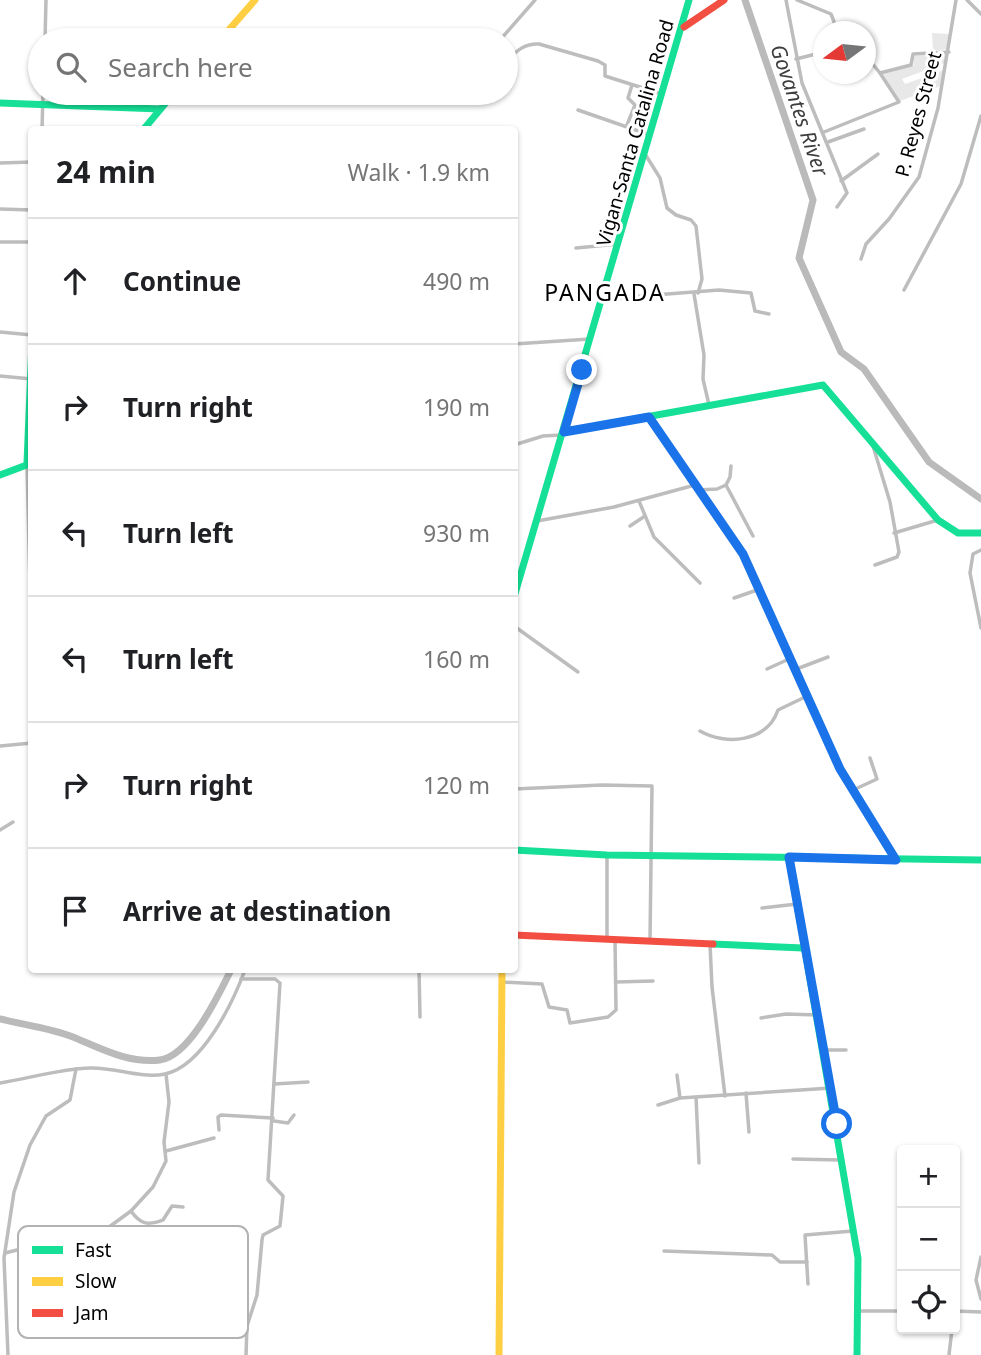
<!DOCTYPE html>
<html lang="en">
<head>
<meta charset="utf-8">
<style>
	:root { --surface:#fff; --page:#f6f6f6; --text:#202124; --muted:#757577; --line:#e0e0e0 }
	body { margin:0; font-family:"Noto Sans",sans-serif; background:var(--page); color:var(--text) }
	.controls { position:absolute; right:21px; bottom:21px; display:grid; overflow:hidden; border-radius:7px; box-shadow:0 2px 5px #0004 }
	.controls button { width:63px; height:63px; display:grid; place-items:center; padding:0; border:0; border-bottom:2px solid var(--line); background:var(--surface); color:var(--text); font:35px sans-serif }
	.compass { position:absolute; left:813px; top:21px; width:63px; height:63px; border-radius:50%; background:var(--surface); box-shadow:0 2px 5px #0004; rotate:255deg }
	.stop { position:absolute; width:21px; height:21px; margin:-16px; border:5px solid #1a73e8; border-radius:50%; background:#fff }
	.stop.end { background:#1a73e8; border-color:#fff; box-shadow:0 2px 7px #0008 }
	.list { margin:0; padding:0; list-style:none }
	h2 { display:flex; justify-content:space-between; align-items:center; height:91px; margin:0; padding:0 28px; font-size:30px }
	h2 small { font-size:23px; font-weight:400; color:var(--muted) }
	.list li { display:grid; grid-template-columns:46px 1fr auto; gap:21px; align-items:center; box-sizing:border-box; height:126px; padding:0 28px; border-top:2px solid var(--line) }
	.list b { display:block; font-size:26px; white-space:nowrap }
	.list em { font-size:23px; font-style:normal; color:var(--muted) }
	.icon { flex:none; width:38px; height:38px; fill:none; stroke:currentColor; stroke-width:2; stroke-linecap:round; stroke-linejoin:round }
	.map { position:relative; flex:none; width:981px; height:1355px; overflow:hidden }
	.search { position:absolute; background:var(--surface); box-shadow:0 2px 5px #0004; left:28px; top:28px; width:490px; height:77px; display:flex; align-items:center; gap:18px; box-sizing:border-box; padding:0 24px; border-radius:38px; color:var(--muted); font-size:26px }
	.panel { position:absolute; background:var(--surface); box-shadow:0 2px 5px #0004; left:28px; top:126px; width:490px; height:847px; border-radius:7px }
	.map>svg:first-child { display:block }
</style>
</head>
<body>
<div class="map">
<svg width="981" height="1355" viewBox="0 0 981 1355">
	<rect width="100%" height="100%" fill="#fff"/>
	<!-- green -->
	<g fill="#e8e8e8">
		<path d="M 932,33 L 949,34 L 947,49 L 933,51 Z"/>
		<path d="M 947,54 L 945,63 L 902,79 L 905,84 L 944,70 L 941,86 L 900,101 L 883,74 L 914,65 L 913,56 Z"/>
	</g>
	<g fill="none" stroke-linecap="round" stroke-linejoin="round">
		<!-- river -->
		<g stroke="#bababa" stroke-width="7">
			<path d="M 745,0 L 813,200 L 799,258 L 841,352 L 864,369 L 929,462 L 981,499"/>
			<path d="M 0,1019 C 24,1025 50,1028 73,1037 C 100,1048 129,1064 160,1060 C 190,1056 219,994 231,970"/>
		</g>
		<!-- street -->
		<g stroke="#bdbdbd" stroke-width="3.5">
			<path d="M 786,0 L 802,83 L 847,193 L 837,207"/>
			<path d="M 797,0 L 831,14 L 838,32"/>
			<path d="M 967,0 L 981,14"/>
			<path d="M 45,40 L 46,0"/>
			<path d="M 500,40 L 535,0"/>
			<path d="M 866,56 L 880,73 L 911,65 L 913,54 L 949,52"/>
			<path d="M 796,59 L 824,52"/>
			<path d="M 506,61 C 516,52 524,43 539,44 L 598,61 L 605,65 L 605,76 L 662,94"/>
			<path d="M 578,110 L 650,135"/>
			<path d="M 627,125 L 635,105 L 628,98 L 632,85"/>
			<path d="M 42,130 L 43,93"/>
			<path d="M 824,132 L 899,102 L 880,73"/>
			<path d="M 828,142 L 864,129"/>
			<path d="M 645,154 L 660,178 L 667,208 L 676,215 L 691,220 L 696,226 L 702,279 L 698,293"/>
			<path d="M 0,163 L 32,162"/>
			<path d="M 841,181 L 878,154"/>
			<path d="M 0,209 L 32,210"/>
			<path d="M 0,242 L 32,242"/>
			<path d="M 576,248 L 619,244"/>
			<path d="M 861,259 L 866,244 L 889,219 L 919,177 L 938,108 L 956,0"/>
			<path d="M 904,290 L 961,184 L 981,116"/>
			<path d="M 694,294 L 704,355 L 703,379 L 709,405"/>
			<path d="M 603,299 L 719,290 L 751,293 L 755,311 L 769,314"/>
			<path d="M 0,332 L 32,335"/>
			<path d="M 514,344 L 590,339"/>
			<path d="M 0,376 L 32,379"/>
			<path d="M 649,417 L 743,554 L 840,769 L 895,858"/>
			<path d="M 514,445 L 543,436 L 561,435"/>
			<path d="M 873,446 L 890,502 L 899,552 L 897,557 L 875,565"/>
			<path d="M 27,465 L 32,666"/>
			<path d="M 726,485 L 730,477 L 731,466"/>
			<path d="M 698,490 L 717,489 L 726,485 L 753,536"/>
			<path d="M 639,501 L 654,537 L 700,583"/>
			<path d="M 537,521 L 614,507 L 695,485"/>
			<path d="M 630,526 L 645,516"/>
			<path d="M 894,533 L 938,520"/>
			<path d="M 981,550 L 973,554 L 970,573 L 981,628"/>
			<path d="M 734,598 L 760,589"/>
			<path d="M 514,626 L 578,672"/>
			<path d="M 767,669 L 789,659"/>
			<path d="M 794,670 L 828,657"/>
			<path d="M 700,731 C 726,746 767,742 778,710 L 805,697"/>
			<path d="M 0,746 L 32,743"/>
			<path d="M 514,789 L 602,785 L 652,786 L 650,940"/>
			<path d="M 851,791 L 877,779 L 870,758"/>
			<path d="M 0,830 L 13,822"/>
			<path d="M 607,855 L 607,938"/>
			<path d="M 762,908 L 797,904"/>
			<path d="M 710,944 L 712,987 L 725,1096"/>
			<path d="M 419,970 L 420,1017"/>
			<path d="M 241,979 L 275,979 L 280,983 L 268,1180 L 283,1196 L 280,1226 L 263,1235 L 262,1240 L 257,1295 L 247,1326 L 246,1355"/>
			<path d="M 502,982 L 542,984 L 549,1007 L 567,1010 L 570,1023 L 608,1017 L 616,1010 L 615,940"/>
			<path d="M 616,982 L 653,981"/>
			<path d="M 761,1018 L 786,1014 L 818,1015"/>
			<path d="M 824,1050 L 846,1050"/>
			<path d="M 166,1074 L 169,1102 L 164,1142 L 166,1161 L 153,1187 L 131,1211 C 140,1224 148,1226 163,1220 L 172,1206 L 183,1207"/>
			<path d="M 677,1075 L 680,1098"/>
			<path d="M 0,1083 C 30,1078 60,1069 90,1068 C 115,1067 140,1079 165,1074 C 203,1066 233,1002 245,970"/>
			<path d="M 274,1084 L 308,1082"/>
			<path d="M 746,1093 L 749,1132"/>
			<path d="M 696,1097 L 699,1163"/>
			<path d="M 658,1105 L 680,1098 L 831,1088"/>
			<path d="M 274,1121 L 288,1123 L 294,1115"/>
			<path d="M 219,1130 L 218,1117 L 221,1115 L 273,1118"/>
			<path d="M 166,1151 L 214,1138"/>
			<path d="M 793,1159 L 840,1160"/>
			<path d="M 664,1251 L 772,1255 L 780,1262 L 807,1262"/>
			<path d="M 5,1253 L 45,1243 L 50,1229 L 54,1227 L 109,1227 L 131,1211"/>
			<path d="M 981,1257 L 976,1280 L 981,1299"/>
			<path d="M 808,1284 L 805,1235 L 853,1231"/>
			<path d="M 858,1311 L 902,1311"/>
			<path d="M 955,1311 L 981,1312"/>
			<path d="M 8,1355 L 4,1258 L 14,1192 L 30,1145 L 46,1116 L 70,1100 L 76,1069"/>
			<path d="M 949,1355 L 952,1329"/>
		</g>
		<!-- fast -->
		<g stroke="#16e098" stroke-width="7">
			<path d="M 0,103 L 160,109"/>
			<path d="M 143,130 L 174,93"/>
			<path d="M 563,432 L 823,385 L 938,520 L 958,533 L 981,533"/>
			<path d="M 27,463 L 32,342"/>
			<path d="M 0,475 L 32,463"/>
			<path d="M 514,597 L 689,0"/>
			<path d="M 514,850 L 607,855 L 981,860"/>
			<path d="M 789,857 L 858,1258 L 857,1355"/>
			<path d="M 713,944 L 803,948"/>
		</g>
		<!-- slow -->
		<g stroke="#ffcf43" stroke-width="7">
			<path d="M 220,40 L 255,0"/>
			<path d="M 499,1355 L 502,970"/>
		</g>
		<!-- jam -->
		<g stroke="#f24e42" stroke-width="7">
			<path d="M 684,27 L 724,0"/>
			<path d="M 514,935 L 713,944"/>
		</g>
	</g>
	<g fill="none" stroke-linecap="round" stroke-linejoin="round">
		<!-- route -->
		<path stroke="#1a73e8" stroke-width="9" d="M 582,370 L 564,432 L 649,417 L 743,554 L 840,769 L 896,860 L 789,857 L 837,1124"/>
	</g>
	<g text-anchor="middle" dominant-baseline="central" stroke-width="6" stroke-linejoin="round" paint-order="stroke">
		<!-- street labels -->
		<g font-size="19" fill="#000" stroke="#fff">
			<text transform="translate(918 114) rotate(-75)">P. Reyes Street</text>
			<text transform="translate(635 133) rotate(-74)">Vigan-Santa Catalina Road</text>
		</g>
		<!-- water labels -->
		<g font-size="21" font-style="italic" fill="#3e3e3e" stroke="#fff">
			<text transform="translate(800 110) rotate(71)">Govantes River</text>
		</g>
		<!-- quarter labels -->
		<g font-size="23" letter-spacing="2" fill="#000" stroke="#fff">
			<text x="605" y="292">PANGADA</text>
		</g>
	</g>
	<!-- legend -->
	<rect x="18" y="1226" width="230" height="112" rx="10" fill="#fff" stroke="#b2b2b2" stroke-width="2"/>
	<rect x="32" y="1246" width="31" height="8" fill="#16e098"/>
	<rect x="32" y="1277" width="31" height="9" fill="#ffcf43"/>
	<rect x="32" y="1309" width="31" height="8" fill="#f24e42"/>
	<g font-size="19" fill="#000">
		<text x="75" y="1257">Fast</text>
		<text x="75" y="1288">Slow</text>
		<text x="75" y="1320">Jam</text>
	</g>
</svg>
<div class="controls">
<button>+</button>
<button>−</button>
<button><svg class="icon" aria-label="locate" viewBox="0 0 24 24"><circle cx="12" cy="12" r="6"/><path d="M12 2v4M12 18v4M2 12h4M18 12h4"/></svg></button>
</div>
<svg class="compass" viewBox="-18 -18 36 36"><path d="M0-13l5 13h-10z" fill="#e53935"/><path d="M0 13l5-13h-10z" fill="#757577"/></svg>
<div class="stop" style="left:837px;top:1124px"></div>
<div class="stop end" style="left:582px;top:370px"></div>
<div class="search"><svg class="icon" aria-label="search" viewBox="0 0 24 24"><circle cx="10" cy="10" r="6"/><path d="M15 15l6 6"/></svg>Search here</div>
<section class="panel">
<h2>24 min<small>Walk · 1.9 km</small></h2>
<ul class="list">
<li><svg class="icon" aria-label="ahead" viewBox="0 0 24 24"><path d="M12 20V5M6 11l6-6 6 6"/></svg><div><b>Continue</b></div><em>490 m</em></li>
<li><svg class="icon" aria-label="right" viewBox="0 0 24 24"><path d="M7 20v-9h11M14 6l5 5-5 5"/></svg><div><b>Turn right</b></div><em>190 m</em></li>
<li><svg class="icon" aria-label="left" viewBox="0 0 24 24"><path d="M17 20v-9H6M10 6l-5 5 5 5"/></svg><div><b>Turn left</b></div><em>930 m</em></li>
<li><svg class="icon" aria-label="left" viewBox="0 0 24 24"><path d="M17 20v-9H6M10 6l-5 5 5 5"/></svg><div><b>Turn left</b></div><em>160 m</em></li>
<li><svg class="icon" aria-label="right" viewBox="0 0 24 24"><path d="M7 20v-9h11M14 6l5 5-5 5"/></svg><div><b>Turn right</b></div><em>120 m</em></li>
<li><svg class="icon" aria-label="arrive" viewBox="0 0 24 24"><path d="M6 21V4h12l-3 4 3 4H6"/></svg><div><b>Arrive at destination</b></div></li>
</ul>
</section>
</div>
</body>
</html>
